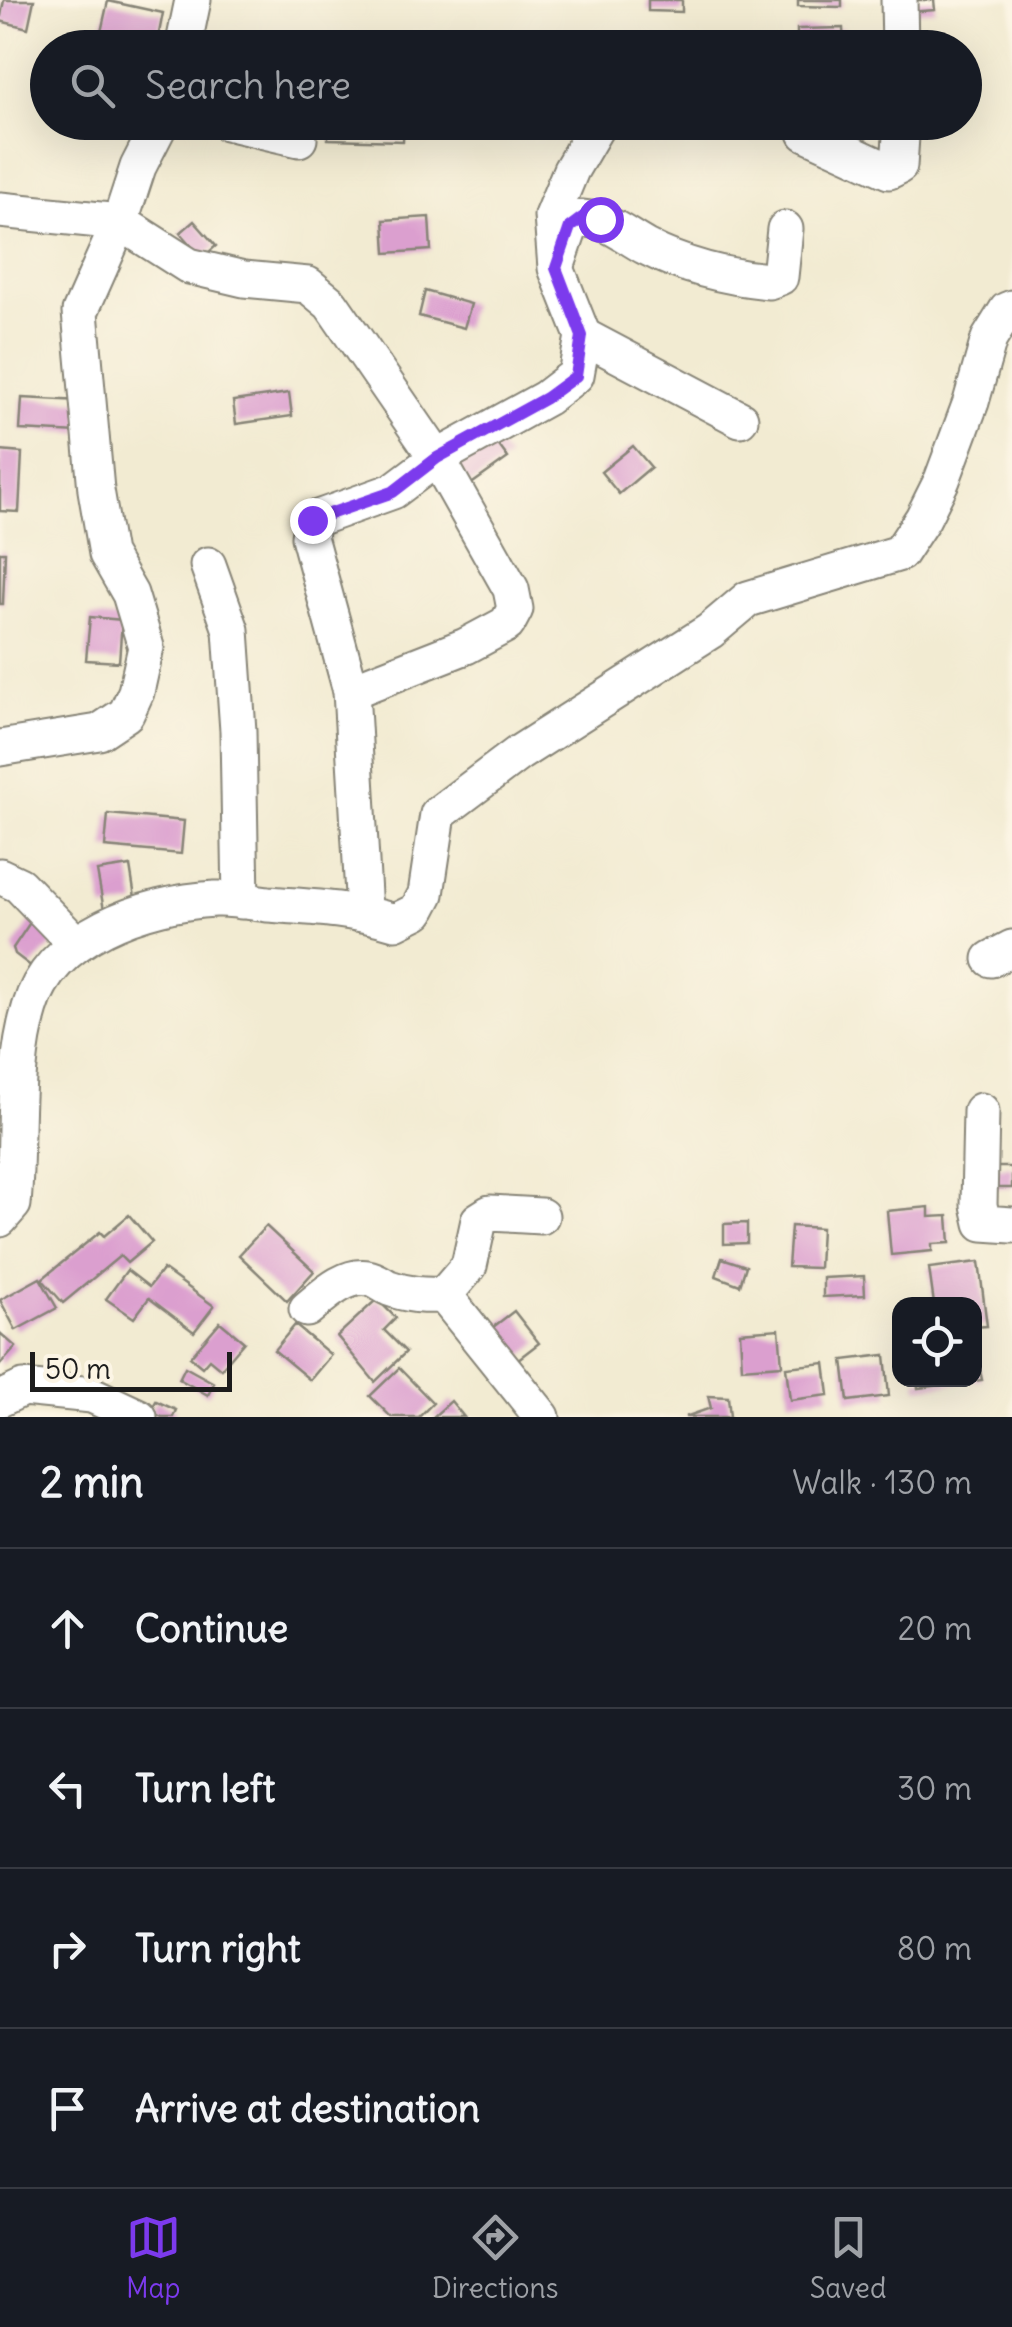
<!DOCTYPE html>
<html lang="en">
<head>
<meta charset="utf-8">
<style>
	:root { --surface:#171b24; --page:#20242c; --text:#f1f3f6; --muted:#9ea1a6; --line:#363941; --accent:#7c3aed }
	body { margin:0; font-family:Delius,sans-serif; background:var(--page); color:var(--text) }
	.controls { position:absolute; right:30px; bottom:30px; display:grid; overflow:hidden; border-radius:20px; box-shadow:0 10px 40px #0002 }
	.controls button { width:90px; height:90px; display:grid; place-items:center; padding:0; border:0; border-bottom:2px solid var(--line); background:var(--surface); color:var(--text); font:50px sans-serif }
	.scale { position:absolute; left:30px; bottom:25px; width:202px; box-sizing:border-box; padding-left:10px; border:5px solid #1c1c1c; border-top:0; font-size:28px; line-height:35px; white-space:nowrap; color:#1c1c1c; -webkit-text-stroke:8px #fcf5e5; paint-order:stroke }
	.stop { position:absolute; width:30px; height:30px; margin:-22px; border:8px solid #7c3aed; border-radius:50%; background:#fff }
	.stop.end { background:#7c3aed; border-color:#fff; box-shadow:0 2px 10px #0008 }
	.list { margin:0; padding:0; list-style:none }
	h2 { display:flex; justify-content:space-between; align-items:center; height:130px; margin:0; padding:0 40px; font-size:42px }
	h2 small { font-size:32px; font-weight:400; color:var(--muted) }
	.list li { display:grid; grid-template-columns:65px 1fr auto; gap:30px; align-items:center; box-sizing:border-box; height:160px; padding:0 40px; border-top:2px solid var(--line) }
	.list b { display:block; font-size:38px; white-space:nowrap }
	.list em { font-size:32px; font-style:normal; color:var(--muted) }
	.icon { flex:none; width:55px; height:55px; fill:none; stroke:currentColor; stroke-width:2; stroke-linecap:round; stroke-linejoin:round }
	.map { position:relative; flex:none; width:1012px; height:1417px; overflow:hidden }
	.search { position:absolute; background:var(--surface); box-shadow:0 10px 40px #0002; left:30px; right:30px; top:30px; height:110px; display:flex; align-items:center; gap:25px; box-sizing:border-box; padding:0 35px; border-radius:55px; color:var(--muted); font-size:38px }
	.sheet { height:770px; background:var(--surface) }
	nav { display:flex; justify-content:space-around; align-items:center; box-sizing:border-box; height:140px; border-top:2px solid var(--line); background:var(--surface); font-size:28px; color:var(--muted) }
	nav a { display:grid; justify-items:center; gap:5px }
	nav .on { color:var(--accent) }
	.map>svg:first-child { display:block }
</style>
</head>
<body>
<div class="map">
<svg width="1012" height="1417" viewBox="0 0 1012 1417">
	<rect width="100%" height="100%" fill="#fcf5e5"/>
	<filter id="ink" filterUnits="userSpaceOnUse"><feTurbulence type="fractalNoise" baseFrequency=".01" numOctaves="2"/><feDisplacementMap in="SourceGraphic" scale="20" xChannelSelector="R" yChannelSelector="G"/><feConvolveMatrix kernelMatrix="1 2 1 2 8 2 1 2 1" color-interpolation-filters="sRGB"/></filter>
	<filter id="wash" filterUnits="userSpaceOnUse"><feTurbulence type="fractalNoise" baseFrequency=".0048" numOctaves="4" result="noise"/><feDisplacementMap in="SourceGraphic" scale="40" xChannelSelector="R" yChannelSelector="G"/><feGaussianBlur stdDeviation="2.25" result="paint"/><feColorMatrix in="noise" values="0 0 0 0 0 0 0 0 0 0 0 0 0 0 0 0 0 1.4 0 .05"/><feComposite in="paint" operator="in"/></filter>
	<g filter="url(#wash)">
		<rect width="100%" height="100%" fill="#f2ebd2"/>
		<g id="blocks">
			<!-- building -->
			<g fill="#db9fcf">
				<path d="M 4,0 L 34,0 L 28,28 L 0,21 Z"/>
				<path d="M 648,0 L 682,0 L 682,12 L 648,11 Z"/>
				<path d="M 798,0 L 842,0 L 842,7 L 798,6 Z"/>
				<path d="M 908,0 L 934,0 L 935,10 L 908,12 Z"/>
				<path d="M 108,1 L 163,13 L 156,48 L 130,48 L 99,41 Z"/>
				<path d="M 843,28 L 844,48 L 797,48 L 797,29 Z"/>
				<path d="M 329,122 L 404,122 L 403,141 L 328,139 Z"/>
				<path d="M 429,217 L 431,250 L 386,253 L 384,220 Z"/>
				<path d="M 194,221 L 216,246 L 202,258 L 180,233 Z"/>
				<path d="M 425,291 L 471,304 L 464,328 L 419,316 Z"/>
				<path d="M 289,393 L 292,416 L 236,424 L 233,401 Z"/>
				<path d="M 22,398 L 81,401 L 79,433 L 20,430 Z"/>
				<path d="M 491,435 L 508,458 L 470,485 L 453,462 Z"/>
				<path d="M 633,446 L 651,467 L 619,494 L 601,472 Z"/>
				<path d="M 0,451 L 22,453 L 19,512 L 0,511 Z"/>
				<path d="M 0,552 L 5,552 L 3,604 L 0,604 Z"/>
				<path d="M 90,617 L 122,620 L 119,662 L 86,660 Z"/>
				<path d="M 108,814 L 184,821 L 181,854 L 105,847 Z"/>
				<path d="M 130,866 L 136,904 L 104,910 L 97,871 Z"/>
				<path d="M 33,918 L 61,934 L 32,967 L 15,954 L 13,948 Z"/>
				<rect x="991" y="1167" width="21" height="21"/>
				<path d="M 929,1207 L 929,1217 L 948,1216 L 950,1243 L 932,1244 L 932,1251 L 891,1255 L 887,1211 Z"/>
				<path d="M 129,1215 L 152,1242 L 127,1263 L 120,1256 L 63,1303 L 42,1279 L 100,1232 L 104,1236 Z"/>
				<path d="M 747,1223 L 747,1243 L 724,1244 L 724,1224 Z"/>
				<path d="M 266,1226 L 314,1271 L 287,1301 L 239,1255 Z"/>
				<path d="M 791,1226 L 821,1228 L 819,1268 L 788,1267 Z"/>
				<path d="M 722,1258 L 746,1266 L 740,1285 L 716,1276 Z"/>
				<path d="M 979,1262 L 987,1326 L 974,1327 L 974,1304 L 934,1304 L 929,1268 Z"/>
				<path d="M 163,1269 L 214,1306 L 194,1332 L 149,1298 L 134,1318 L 106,1299 L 127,1270 L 149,1287 Z"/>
				<path d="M 864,1276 L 865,1295 L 823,1297 L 823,1278 Z"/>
				<path d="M 40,1278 L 57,1308 L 16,1330 L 0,1300 Z"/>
				<path d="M 377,1299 L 396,1318 L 384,1330 L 406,1352 L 375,1382 L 337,1336 Z"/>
				<path d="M 514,1311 L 539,1343 L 513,1363 L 488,1331 Z"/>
				<path d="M 220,1322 L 244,1342 L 221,1369 L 209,1359 L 202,1367 L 190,1357 Z"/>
				<path d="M 295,1325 L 331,1355 L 310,1380 L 274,1350 Z"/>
				<path d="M 779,1329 L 782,1365 L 742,1368 L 740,1332 Z"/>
				<path d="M 0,1333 L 16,1347 L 0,1365 Z"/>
				<path d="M 974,1341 L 982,1380 L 974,1381 Z"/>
				<path d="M 885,1355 L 889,1396 L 848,1401 L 843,1360 Z"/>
				<path d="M 825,1363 L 829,1395 L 790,1400 L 786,1367 Z"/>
				<path d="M 185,1367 L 214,1383 L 208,1395 L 179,1379 Z"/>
				<path d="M 399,1368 L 433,1403 L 419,1417 L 391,1417 L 370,1396 Z"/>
				<path d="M 917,1380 L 966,1380 L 966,1382 L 918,1388 Z"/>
				<path d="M 708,1396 L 728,1397 L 730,1417 L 685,1417 L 711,1408 Z"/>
				<path d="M 156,1401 L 176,1410 L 173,1417 L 162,1417 L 150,1412 Z"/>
				<path d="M 451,1401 L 464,1417 L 433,1417 Z"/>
			</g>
		</g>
	</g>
	<g filter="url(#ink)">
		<use href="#blocks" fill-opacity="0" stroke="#878477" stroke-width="2.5"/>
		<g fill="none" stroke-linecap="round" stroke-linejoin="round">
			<!-- minor casing -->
			<g stroke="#878477" stroke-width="39">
				<g id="minor">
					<path d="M 899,0 L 900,48"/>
					<path d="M 183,48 L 193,0"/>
					<path d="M 226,122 L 299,139"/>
					<path d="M 806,133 L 889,171 L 899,166 L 902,122"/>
					<path d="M 0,210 L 120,222 L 189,266 L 244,279 L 308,285 L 331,304 L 437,458 L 511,589 L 515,609 L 507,624 L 466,646 L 351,691"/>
					<path d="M 558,262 L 570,227 L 582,218 C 608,220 624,235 646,247 C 685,267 726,277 769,281 L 780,277 L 785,229"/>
					<path d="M 583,336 L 740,419"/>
					<path d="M 208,565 L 231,630 L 238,731 L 241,901"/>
					<path d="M 0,748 L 99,732 L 126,714 L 136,692 L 146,647 L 130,594 L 107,554 L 96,490 L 80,312 L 120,222 L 138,167 L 161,122"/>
					<path d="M 0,876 L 19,885 L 76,944"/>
					<path d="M 364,912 L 351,691 L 309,537 L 312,520 L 393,491 L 437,458 L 546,398 L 576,375 L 583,336 L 556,268 L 552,216 L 571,170 L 598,124"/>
					<path d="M 991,959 L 1012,948"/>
					<path d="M 981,1111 L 979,1205 L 983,1223 L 1012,1225"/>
					<path d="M 541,1216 L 490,1213 L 479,1220 L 469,1266 L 444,1295 L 542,1417"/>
					<path d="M 0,1219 L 13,1204 C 19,1139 11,1071 30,1008 C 51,935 145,903 215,899 C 232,898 250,902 268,904 C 311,907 353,909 395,922 L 417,911 L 426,894 L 438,814 L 519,753 L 710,631 L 748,599 L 900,553 L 923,518 L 942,480 L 971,402 L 989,339 L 1007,310 L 1012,308"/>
					<path d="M 307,1309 C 323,1296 345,1274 368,1278 C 376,1279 382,1285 389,1288 C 408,1295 424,1296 444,1295"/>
					<path d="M 0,1399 L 23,1388 L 92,1395 L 139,1417"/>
				</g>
			</g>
			<!-- minor -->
			<use href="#minor" stroke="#fff" stroke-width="35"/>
		</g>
	</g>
	<g fill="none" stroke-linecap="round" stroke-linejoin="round" filter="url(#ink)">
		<!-- route -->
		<path stroke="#7c3aed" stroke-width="12" d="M 312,520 L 393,492 L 437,458 L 546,398 L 576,376 L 582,336 L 556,268 L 570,227 L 582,218 L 600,219"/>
	</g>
</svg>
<div class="controls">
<button><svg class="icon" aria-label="locate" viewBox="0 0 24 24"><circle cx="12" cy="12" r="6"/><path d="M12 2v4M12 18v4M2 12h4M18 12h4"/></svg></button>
</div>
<div class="scale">50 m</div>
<div class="stop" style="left:600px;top:219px"></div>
<div class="stop end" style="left:312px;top:520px"></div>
<div class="search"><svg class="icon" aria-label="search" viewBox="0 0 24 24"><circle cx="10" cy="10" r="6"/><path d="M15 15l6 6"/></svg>Search here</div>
</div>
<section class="sheet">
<h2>2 min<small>Walk · 130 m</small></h2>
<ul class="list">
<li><svg class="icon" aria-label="ahead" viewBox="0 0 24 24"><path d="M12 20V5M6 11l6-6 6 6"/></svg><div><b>Continue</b></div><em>20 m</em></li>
<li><svg class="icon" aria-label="left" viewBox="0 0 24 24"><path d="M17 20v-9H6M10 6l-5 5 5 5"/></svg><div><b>Turn left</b></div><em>30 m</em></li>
<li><svg class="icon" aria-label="right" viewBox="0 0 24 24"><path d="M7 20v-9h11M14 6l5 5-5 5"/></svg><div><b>Turn right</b></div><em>80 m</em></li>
<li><svg class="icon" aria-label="arrive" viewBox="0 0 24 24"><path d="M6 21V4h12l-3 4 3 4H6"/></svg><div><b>Arrive at destination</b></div></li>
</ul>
</section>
<nav>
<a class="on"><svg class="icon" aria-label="map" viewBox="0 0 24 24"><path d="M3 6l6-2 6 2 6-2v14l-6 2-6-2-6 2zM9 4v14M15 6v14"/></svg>Map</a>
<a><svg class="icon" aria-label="directions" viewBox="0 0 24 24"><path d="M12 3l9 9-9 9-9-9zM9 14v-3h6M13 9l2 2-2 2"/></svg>Directions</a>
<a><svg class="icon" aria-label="saved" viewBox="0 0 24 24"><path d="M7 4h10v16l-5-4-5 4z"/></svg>Saved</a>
</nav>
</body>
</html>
